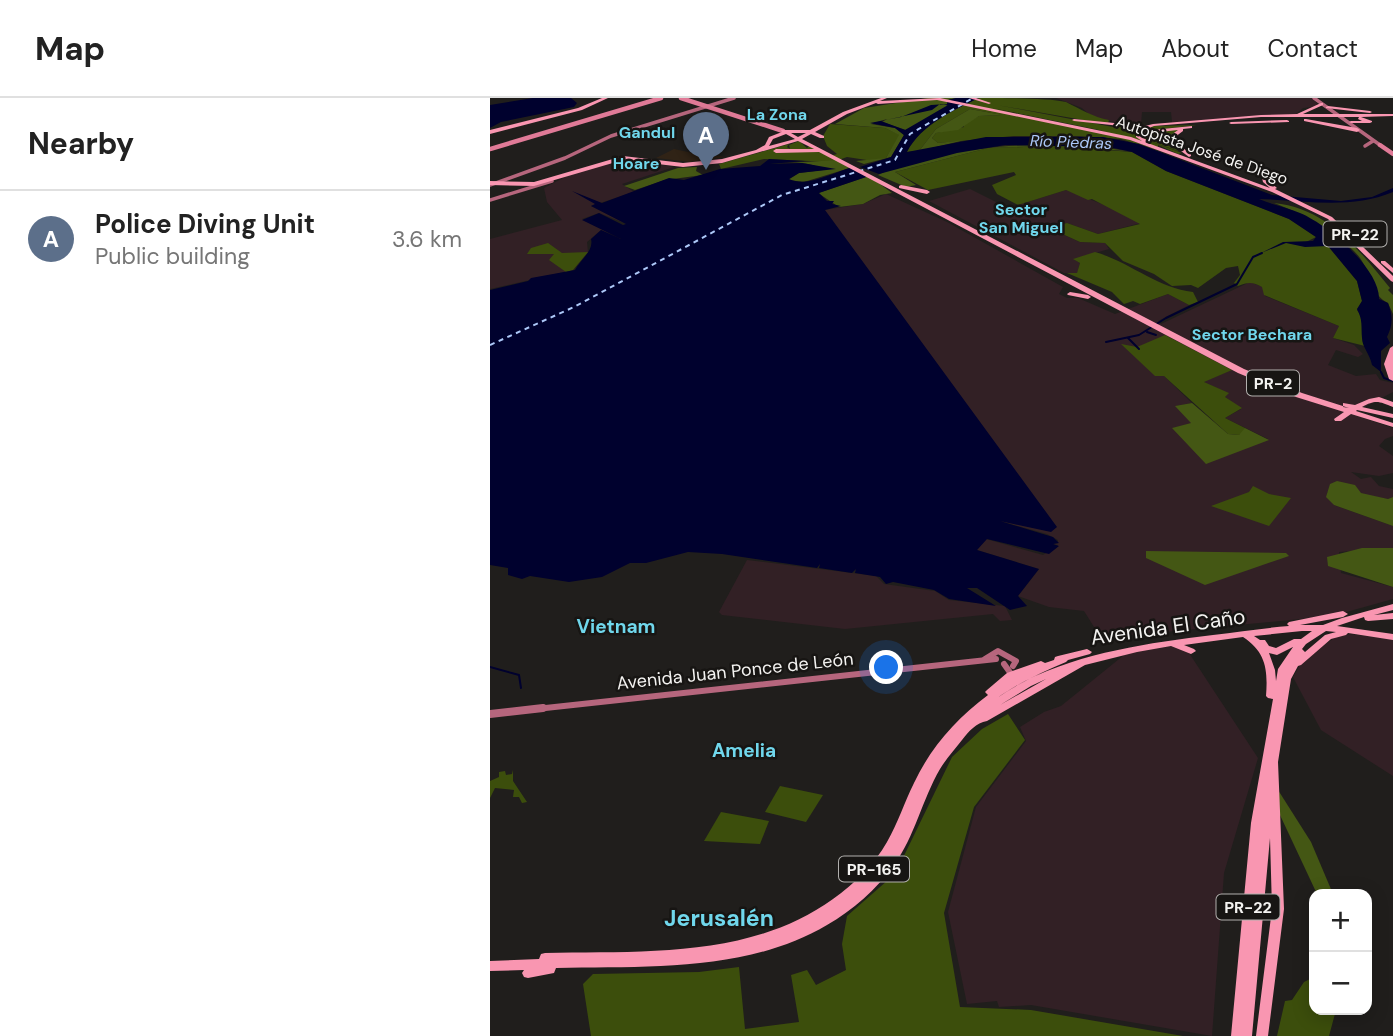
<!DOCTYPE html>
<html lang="en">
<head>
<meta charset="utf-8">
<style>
	:root { --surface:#fff; --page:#f2f2f2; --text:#222; --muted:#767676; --line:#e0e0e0; --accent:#d93025 }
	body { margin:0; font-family:"DM Sans",sans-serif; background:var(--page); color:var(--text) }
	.controls { position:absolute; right:21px; bottom:21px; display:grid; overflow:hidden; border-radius:14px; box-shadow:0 4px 18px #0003 }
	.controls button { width:63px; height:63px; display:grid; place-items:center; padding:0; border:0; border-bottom:2px solid var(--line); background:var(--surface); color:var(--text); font:35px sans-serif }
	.you { position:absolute; left:397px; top:570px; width:24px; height:24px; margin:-18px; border:5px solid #fff; border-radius:50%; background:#1a73e8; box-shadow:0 0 0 10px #1a73e833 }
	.badge { display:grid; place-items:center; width:46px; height:46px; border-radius:50%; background:var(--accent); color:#fff; font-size:23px; font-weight:700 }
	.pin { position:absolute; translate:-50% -58px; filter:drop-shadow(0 2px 4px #0008) }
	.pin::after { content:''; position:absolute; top:37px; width:24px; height:21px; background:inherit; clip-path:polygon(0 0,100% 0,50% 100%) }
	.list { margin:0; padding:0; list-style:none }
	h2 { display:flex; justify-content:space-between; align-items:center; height:91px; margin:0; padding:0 28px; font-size:30px }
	h2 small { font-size:23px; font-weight:400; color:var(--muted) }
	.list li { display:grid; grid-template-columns:46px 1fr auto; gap:21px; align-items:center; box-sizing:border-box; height:98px; padding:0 28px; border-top:2px solid var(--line) }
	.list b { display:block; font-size:26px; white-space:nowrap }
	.list p { margin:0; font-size:23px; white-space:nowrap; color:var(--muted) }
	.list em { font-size:23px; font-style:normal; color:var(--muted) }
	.map { position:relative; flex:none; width:903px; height:938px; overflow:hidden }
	header { display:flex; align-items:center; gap:42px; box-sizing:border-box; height:98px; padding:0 35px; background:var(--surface); border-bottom:2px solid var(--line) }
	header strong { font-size:33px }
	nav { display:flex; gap:38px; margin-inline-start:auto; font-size:24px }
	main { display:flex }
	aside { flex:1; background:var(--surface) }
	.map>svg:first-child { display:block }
</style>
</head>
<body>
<header>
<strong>Map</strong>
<nav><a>Home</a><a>Map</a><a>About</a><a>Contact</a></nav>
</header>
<main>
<aside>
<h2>Nearby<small></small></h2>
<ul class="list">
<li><span class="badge" style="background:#5c6f8a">A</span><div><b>Police Diving Unit</b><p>Public building</p></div><em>3.6 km</em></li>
</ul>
</aside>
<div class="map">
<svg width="903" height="938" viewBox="0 0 903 938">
	<rect width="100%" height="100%" fill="#201e1c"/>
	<!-- industrial -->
	<g fill="#322025" fill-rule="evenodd">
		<path d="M 566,0 L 822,0 L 829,8 L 813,10 L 806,16 L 687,24 L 682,24 L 681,14 L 652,14 L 651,26 L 633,26 L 602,19 L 592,10 Z"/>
		<path d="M 148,62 L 184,69 L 132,86 L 144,94 L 101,108 L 137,126 L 109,115 L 92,121 L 132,140 L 111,132 L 97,144 L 98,154 L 83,172 L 0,191 L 0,141 L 72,122 L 57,104 L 54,90 L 79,77 L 127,63 Z"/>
		<path d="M 480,91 L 518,110 L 576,92 L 635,115 L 632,116 L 651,125 L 608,136 L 577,125 L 560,131 L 590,144 L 615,145 L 619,151 L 584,161 L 590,165 L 587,176 L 574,175 L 439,103 Z"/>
		<path d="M 396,96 L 457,124 L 573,189 L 569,196 L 577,200 L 588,200 L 625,216 L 678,196 L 699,207 L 668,223 L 671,226 L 760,184 L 773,189 L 775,198 L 849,228 L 843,240 L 864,247 L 873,256 L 868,259 L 846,252 L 838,267 L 866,278 L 886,276 L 890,282 L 903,285 L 903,294 L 861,316 L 903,330 L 903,338 L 895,341 L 889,348 L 903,358 L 903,375 L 889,378 L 861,374 L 871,381 L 881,379 L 889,388 L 903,391 L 903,399 L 898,401 L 840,391 L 837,395 L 844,407 L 903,428 L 903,450 L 849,454 L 851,475 L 903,489 L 903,501 L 842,518 L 611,540 L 594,513 L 559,509 L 528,498 L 549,471 L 487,452 L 496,441 L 553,457 L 567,449 L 568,447 L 563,446 L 568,445 L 568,442 L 557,436 L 510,423 L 564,427 L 334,112 L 373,106 ZM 633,247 L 741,272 L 713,284 L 738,295 L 735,299 L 751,311 L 735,320 L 778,341 L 683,330 L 702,325 L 686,308 L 702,305 L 674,278 Z"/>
		<path d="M 257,462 L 386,478 L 394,486 L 445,493 L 459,502 L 515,508 L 522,522 L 510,523 L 503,516 L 355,531 L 232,517 L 229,514 Z"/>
		<path d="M 860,536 L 903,541 L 903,678 L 831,632 L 803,579 L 814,560 L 846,539 Z"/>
		<path d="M 684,547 L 699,555 L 768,660 L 734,775 L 722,938 L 541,907 L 509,909 L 507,903 L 477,906 L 458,814 L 486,709 L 536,643 L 530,629 L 554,614 L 571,608 L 639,553 Z"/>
	</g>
	<!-- medical -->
	<path fill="#302316" d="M 184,51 L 203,55 L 235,59 L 200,64 L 166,60 Z"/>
	<!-- green -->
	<g fill="#3c4e0c">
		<path d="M 489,0 C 512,0 558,0 576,4 C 590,11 603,19 619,22 L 618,25 L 658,26 L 616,26 L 507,7 L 623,29 L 707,27 L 638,35 L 694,31 L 681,40 L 688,53 L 643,37 L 692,55 L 688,56 L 668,47 L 668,50 L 609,32 L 502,10 L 638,41 L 669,53 L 631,41 L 588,38 L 524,38 L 448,45 L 442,40 L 446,35 L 474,29 L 473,26 L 489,18 L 512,17 L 480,11 L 446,31 L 429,53 L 416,54 C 431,27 463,12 489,0 Z"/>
		<path d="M 340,26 L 395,30 L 410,37 L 396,60 L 383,63 L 357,59 L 343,64 L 274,61 L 231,71 L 229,66 L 299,46 L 297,49 L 300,51 L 299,47 L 309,43 L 317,50 L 320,47 L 340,58 L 347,56 L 337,48 L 333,38 Z"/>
		<path d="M 566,48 L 642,54 L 676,73 L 799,121 L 826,139 L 810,147 L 838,148 L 867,183 L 872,203 L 867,212 L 872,220 L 875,248 L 843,240 L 849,228 L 774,197 L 772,189 C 763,184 758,184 748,188 L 744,185 L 750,177 L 748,168 L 736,170 L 708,190 L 701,187 L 682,188 L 664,176 L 633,163 L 615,145 L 590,144 L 559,130 L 577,125 L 608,136 L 650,126 L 602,101 L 598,102 L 576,92 L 528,107 L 507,96 L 502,87 L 526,77 L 524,74 L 438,92 L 405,74 L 498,50 Z"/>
		<path d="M 58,145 L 72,155 L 98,154 L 83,172 L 76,174 L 59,162 L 64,156 L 37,156 L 41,150 Z"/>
		<path d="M 605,154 C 640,164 667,190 703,194 L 708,204 L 699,207 L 678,196 L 650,206 L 643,203 L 634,206 L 622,194 L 577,175 L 587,175 L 590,165 L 583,161 Z"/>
		<path d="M 675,237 L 742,272 L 714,284 L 739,295 L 735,299 L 752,310 L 735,320 L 755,330 L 755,333 L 749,337 L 738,336 L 674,278 L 665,278 L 631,246 L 647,249 Z"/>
		<path d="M 763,388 L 779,396 L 801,400 L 779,428 L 721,408 L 759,394 Z"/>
		<path d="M 518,616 L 535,642 L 484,709 L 454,815 L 470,909 L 541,912 L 693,938 L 101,938 L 93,886 L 103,876 L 209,874 L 249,869 L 255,931 L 309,924 L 301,877 L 317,872 L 326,887 L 356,872 L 352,846 L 357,818 L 398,782 L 409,768 L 462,659 L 492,631 Z"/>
		<path d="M 23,672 L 23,683 L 37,704 L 32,705 L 29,699 L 23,699 L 24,692 L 5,690 L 0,700 L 0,683 L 9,679 L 9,674 L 15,673 L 16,677 L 22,676 Z"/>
		<path d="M 290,688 L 333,697 L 316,724 L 275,714 Z"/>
		<path d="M 231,714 L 279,723 L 270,746 L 214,743 Z"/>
		<path d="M 824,879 L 824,912 L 846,912 L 839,938 L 787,938 L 795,903 L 802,902 L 814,884 Z"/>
	</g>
	<!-- forest -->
	<g fill="#445714">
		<path d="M 438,0 L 466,0 L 458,2 L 456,10 L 416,32 L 392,24 L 397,21 L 381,26 L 405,30 L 414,37 L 401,59 L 374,66 L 366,63 L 396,60 L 409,37 L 395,30 L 345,26 L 374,10 Z"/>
		<path d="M 480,11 L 513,17 L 489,18 L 468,32 L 446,35 L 442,40 L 448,45 L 475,42 L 429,53 L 446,31 Z"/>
		<path d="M 587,46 L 638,53 L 560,48 L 498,50 L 405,74 L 426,87 L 416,89 L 388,77 C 442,50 527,46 587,46 Z"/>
		<path d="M 349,62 L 363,69 L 314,84 L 298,82 L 309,75 L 333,72 C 321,62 294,65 278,66 Z"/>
		<path d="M 207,69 L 206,73 L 213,77 L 175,82 L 145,92 L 134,88 L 188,70 Z"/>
		<path d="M 379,78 L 402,95 L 390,97 L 373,106 L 349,109 L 328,95 Z"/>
		<path d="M 784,105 C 839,110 872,156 900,190 L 898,192 L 903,197 L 903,216 L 898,205 C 881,197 881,175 870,160 C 854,138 809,114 784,105 Z"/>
		<path d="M 702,305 L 738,336 L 749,337 L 755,330 L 779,342 L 716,366 L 682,330 L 701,325 L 685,308 Z"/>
		<path d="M 847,383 L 865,387 L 871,395 L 898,401 L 903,399 L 903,428 L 844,407 L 836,399 L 840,386 Z"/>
		<path d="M 872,450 L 903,450 L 903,489 L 838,468 L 837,459 Z"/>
		<path d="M 656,453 L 796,455 L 799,458 L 715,487 L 656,460 Z"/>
		<path d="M 788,692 L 821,744 L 843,796 L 827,796 L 790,717 Z"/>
	</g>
	<!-- water -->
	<g fill="#00012e" fill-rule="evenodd">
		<path d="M 43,0 L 81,0 L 87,5 L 84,9 L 11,24 L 0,30 L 0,7 Z"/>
		<path d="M 466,0 L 489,0 C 463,12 431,27 417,54 L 496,39 L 613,39 L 649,46 L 782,97 L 851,103 L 882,99 L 903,90 L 903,94 C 860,112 814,102 769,101 C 782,107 797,109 810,115 C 837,126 890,171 889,201 L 898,205 C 903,219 903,226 897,239 L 900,245 L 891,253 L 891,274 L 882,267 C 880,256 872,249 872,240 C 871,229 873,222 867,211 L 872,203 L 867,183 L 838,148 L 815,149 L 796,145 L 771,155 L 793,144 L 823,143 L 826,139 L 799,121 L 676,73 L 642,54 L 619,49 L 515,47 L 467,55 L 389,76 L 370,69 L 401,59 L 414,37 L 405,30 L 380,25 L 411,19 L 441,7 L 457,6 L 458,2 ZM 450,6 L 458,7 L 415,32 L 391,23 L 442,12 Z"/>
		<path d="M 279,61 L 315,63 L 279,66 L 312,65 L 346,71 L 309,75 L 299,81 C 318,90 343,74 363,69 L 379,78 L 329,95 L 337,103 L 344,103 L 342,106 L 351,108 L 335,112 L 567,429 L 561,434 L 510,423 L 563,439 L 569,445 L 563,446 L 569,448 L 559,456 L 497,441 L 487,452 L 549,471 L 528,498 L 537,508 L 520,512 L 487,490 L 477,490 L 506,508 L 459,501 L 444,492 L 403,484 L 396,486 L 390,479 L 365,475 L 366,471 L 362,475 L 329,470 L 330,466 L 327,470 L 232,456 L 198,454 L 156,465 L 140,465 L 112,479 L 79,484 L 40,478 L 32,481 L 18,477 L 18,470 L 0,467 L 0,192 L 38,183 L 41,180 L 85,172 C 91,161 104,153 101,141 L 111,132 L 131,141 L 92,122 L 109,115 L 133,127 L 136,126 L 101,108 L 105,106 L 82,93 L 112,105 L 179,80 L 194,82 L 230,71 L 270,68 Z"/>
	</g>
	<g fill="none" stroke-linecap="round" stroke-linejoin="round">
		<!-- stream -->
		<g stroke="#00012e" stroke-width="2">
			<path d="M 657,234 L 666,237"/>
			<path d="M 638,240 L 649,251"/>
			<path d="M 616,244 L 649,237 L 676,220 L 747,186 L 763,159 L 772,155"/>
			<path d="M 891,274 L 894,280 L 903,283"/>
			<path d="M 0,569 L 29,577 L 31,590"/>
		</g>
		<!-- ferry -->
		<path stroke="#acc8f8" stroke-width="2" stroke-dasharray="5 4.5" stroke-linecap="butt" d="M 0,247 L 84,209 L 292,97 L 405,62 L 420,36 L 483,0"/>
		<!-- secondary-far2 -->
		<g stroke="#b6667d" stroke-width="3.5">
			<path d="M 824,0 L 890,47"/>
			<path d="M 875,48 L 883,43"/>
			<path d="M 0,87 L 75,60 L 121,38 L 244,0"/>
			<path d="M 0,102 L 62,83"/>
		</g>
		<!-- secondary-far1 -->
		<g stroke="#b6667d" stroke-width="6">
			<path d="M 495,561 L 508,553 L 526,563 L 523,568"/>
			<path d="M 514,566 L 524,580"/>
			<path d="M 37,612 L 506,561"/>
		</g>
		<!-- secondary -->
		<path stroke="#b6667d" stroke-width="8" d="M 0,616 L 53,610"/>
		<!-- primary -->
		<g stroke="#e07a97" stroke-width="4.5">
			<path d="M 191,0 L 293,33"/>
			<path d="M 890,47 L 903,56"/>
			<path d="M 0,51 L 171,0"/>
		</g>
		<!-- highway -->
		<g fill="#f996b1" fill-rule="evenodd">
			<path d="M 112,0 L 118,0 L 92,12 L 0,36 L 0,32 L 88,10 Z"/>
			<path d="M 391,0 L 397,0 L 390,3 L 450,0 L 641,39 L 652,43 L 646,39 L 646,36 L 641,35 L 649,30 L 584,23 L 582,22 L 584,21 L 655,28 L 663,26 L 771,17 L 807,16 L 831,5 L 833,5 L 833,7 L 813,16 L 903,16 L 903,18 L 871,19 L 882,23 L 882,24 L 880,25 L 861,25 L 859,24 L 861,23 L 872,23 L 868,21 L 869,19 L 771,19 L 664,28 L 652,33 L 702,28 L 702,30 L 693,31 L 693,33 L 685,39 L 685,44 L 701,56 L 701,58 L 699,59 L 679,44 L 681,37 L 688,32 L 651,36 L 651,38 L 658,43 L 655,44 L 780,90 L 773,84 L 771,76 L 776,75 L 779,83 L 787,90 L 785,91 L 842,119 L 903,178 L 903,184 L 901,183 L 838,121 L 782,94 L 640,42 L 447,2 L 388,6 L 386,5 L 357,16 L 325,34 L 334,38 L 334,40 L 330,40 L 321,36 L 312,41 L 754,271 L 812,295 L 859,310 L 853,309 L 853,305 L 865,307 L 879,301 L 889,299 L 903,304 L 903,309 C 890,304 886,301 872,309 L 903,316 L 903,320 L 867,312 L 866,313 L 903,325 L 903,329 L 861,316 L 851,323 L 845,323 L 844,321 L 854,314 L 806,299 L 748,275 L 329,54 L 286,55 L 283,53 L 286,51 L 324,51 L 308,43 L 232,65 L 193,69 L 133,62 L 44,88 L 0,87 L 0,83 L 44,84 L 133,58 L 193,65 L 232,61 L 266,52 L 275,47 L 279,39 L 292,34 L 291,32 L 320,32 L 353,14 ZM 301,35 L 316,35 L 308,39 ZM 296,36 L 305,41 L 279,48 L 283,41 Z"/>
			<path d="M 479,0 L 486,0 L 501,5 L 499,6 Z"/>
			<path d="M 838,8 L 880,13 L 882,14 L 880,15 L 836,10 L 836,9 Z"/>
			<path d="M 816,21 L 867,30 L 870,32 L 867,34 L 814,23 L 814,21 Z"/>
			<path d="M 797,22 L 799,23 L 799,24 L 741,26 L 739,25 L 741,24 Z"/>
			<path d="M 411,87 L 437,92 L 440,94 L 437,96 L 409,90 L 409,88 Z"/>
			<path d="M 891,163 L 895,163 L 903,170 L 903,175 L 891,165 Z"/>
			<path d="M 580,194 L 598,197 L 601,199 L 598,201 L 578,197 L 577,196 Z"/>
			<path d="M 903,248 C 903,260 903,271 903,283 L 899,281 L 894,266 L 900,250 Z"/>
			<path d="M 903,506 L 903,512 L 884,517 L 903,515 L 903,521 L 878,523 L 875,522 L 874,519 L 847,528 L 903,536 L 903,542 L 858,535 L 856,537 L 841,541 L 811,567 L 808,568 L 801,581 L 788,664 L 794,811 L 778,938 L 766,938 L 782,811 L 780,740 L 762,938 L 741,938 L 761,725 L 783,601 L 778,600 L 776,598 C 778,572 776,554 753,539 L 694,547 L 704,551 L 706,553 L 701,556 L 681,548 L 647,554 L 595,567 L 497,623 C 486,625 479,633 472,642 C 465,651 456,661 450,671 C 432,702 425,738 404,767 C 386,792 363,812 337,827 C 255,875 157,868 66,870 L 64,875 L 38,880 L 34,879 L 32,875 L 34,872 L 0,873 L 0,863 L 49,861 L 51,856 L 55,855 C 152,853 260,861 343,801 C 364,786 384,767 397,744 C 408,725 414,705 424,685 C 441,649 466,621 498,597 L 495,594 L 497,592 L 517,575 L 551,563 L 555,565 L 564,562 L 565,559 L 568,558 L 597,551 L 602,554 L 600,556 L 578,562 L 576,564 C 552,574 529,585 507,600 C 516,594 525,588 535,583 C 593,554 659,545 723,537 C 749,534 774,530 799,528 L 797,526 L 799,524 L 853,513 L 858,516 L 853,519 L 810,527 L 833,527 L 852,520 ZM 812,533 L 822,533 L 811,541 L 804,541 L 786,550 L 779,548 L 775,542 L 770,542 L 764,538 ZM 836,533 L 846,534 L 835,537 L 815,554 L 812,551 L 816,546 ZM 803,549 L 788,571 L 786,583 L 785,572 L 779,555 L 787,557 ZM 556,581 L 510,607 L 541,588 Z"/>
		</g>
	</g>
	<g text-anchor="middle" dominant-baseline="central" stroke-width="5" stroke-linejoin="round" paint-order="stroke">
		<!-- far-neighbourhood labels -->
		<g font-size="16" font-weight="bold" fill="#70d7ec" stroke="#171513">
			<text x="287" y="16">La Zona</text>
			<text x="157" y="34">Gandul</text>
			<text x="146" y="65">Hoare</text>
			<text x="531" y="111">Sector<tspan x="531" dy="18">San Miguel</tspan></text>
			<text x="762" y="236">Sector Bechara</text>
		</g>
		<!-- far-water labels -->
		<g font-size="16" font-style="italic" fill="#acc8f8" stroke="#171513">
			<text transform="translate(581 44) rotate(2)">Río Piedras</text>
		</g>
		<!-- far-street labels -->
		<g font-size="16" fill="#f4f3f1" stroke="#171513">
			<text transform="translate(712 52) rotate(19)">Autopista José de Diego</text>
		</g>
		<!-- shield labels -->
		<g fill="#171513" stroke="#b2b0ae" stroke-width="2">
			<rect x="833.5" y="123.5" width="63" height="25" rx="5"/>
			<rect x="757" y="272.5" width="52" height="25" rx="5"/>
			<rect x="349" y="758.5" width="70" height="25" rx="5"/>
			<rect x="726.5" y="796.5" width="63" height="25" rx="5"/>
		</g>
		<g font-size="16" font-weight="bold" fill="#f4f3f1">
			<text x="865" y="136">PR-22</text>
			<text x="783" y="285">PR-2</text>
			<text x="384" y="771">PR-165</text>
			<text x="758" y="809">PR-22</text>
		</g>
		<!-- street labels -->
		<g font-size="18" fill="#f4f3f1" stroke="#171513">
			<text transform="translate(245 573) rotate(-6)">Avenida Juan Ponce de León</text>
		</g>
		<!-- neighbourhood labels -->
		<g font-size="19" font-weight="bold" fill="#70d7ec" stroke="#171513">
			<text x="126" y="528">Vietnam</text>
			<text x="254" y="652">Amelia</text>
		</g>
		<!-- near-street labels -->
		<g font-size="21" fill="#f4f3f1" stroke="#171513">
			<text transform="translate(678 529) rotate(-8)">Avenida El Caño</text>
		</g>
		<!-- near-neighbourhood labels -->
		<g font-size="23" font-weight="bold" fill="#70d7ec" stroke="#171513">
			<text x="229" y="820">Jerusalén</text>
		</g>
	</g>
</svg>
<div class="controls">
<button>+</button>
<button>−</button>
</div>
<div class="you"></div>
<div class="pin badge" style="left:216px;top:72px;background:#5c6f8a">A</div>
</div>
</main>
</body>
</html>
